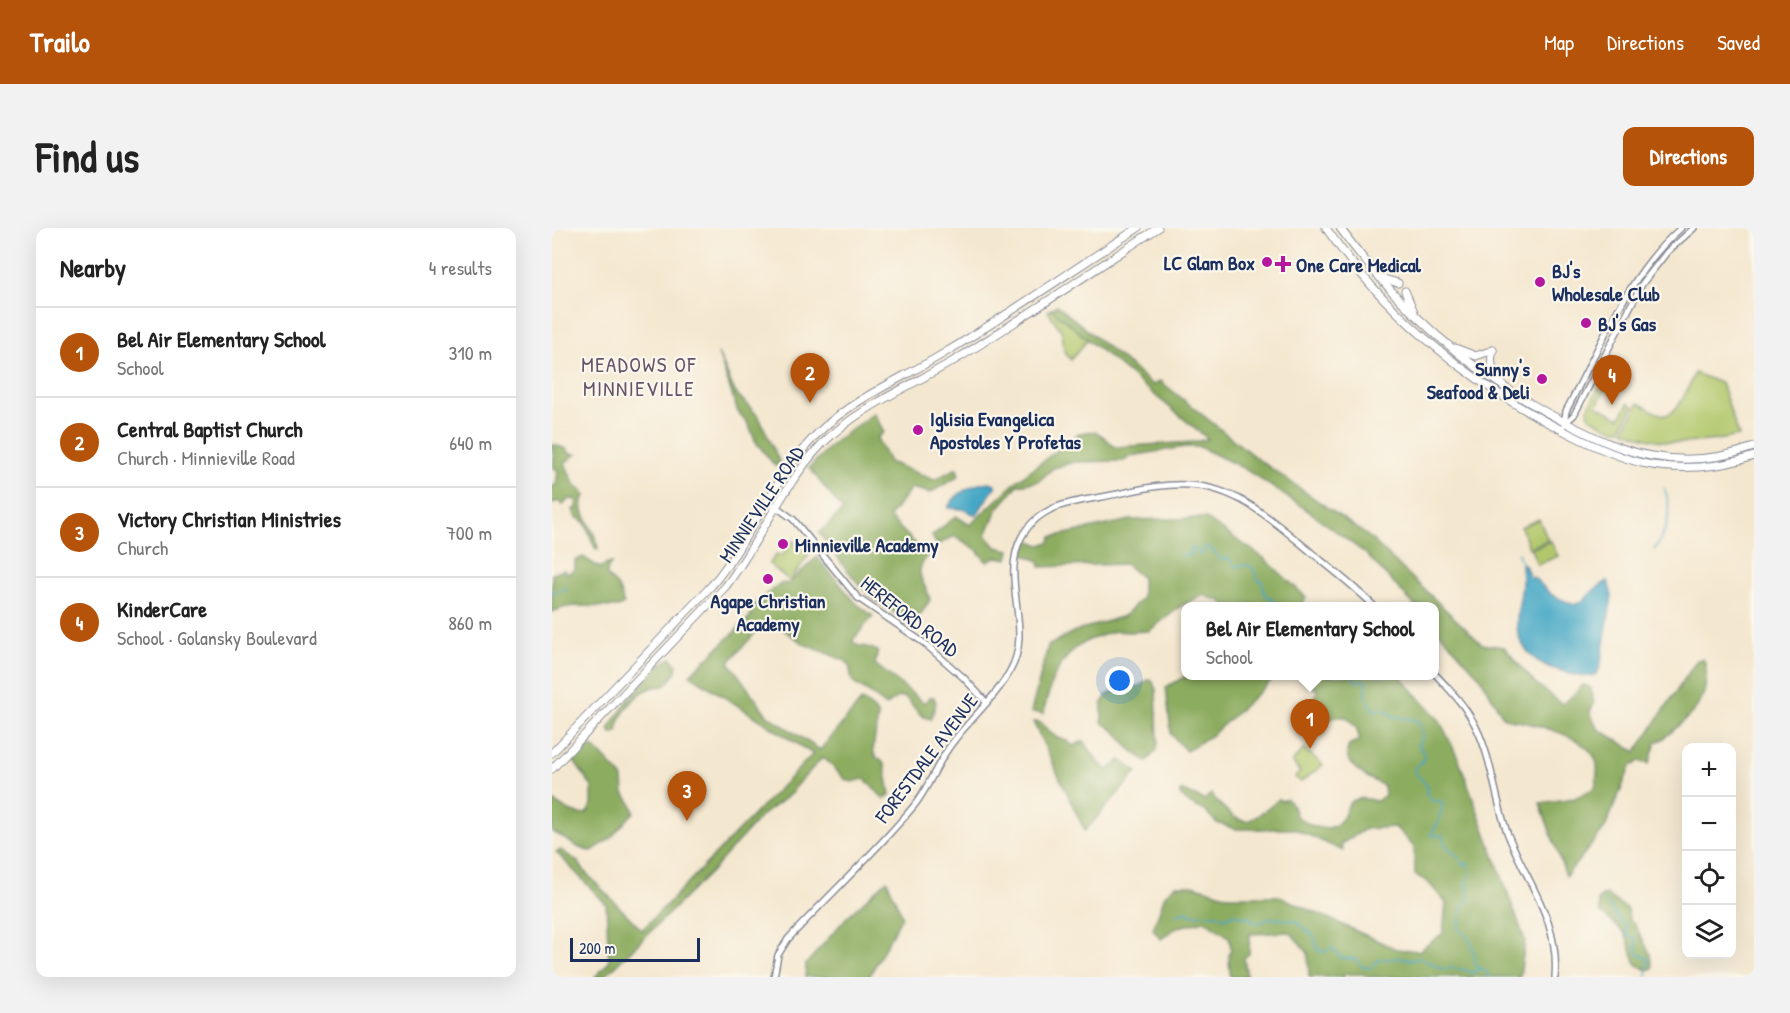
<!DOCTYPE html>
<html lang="en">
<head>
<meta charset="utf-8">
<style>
	:root { --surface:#fff; --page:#f2f2f2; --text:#222; --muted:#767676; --line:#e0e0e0; --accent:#b45309 }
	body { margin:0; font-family:"Patrick Hand",sans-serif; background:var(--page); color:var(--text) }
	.controls { position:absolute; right:18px; bottom:18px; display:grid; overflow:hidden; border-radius:12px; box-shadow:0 6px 24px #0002 }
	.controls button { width:54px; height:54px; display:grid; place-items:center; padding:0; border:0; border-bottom:2px solid var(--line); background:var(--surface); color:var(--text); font:30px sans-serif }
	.scale { position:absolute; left:18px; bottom:15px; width:130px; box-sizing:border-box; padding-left:6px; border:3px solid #1b2f5e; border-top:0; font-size:16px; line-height:21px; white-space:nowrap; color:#1b2f5e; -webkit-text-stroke:4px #fbf7ec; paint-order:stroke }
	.you { position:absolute; left:568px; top:453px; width:21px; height:21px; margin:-15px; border:4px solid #fff; border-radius:50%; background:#1a73e8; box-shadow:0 0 0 9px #1a73e833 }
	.badge { display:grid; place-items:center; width:39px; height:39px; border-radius:50%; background:var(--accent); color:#fff; font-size:20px; font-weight:700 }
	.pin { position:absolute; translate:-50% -50px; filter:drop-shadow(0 2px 3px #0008) }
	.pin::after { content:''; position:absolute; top:32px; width:21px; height:18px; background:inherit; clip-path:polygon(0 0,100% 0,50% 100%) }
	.popup { position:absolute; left:629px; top:374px; width:258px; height:78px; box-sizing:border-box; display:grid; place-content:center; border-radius:12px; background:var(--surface); filter:drop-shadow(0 2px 4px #0005); font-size:20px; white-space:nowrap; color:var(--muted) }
	.popup b { font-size:22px; color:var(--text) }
	.popup::after { content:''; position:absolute; left:50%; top:100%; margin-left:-12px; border:12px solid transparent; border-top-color:var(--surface) }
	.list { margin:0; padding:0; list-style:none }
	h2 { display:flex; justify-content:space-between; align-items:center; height:78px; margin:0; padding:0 24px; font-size:26px }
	h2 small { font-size:20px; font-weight:400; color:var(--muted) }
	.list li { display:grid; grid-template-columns:39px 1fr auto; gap:18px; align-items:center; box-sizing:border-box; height:90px; padding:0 24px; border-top:2px solid var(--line) }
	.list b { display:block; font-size:22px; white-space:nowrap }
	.list p { margin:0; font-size:20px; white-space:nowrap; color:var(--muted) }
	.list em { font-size:20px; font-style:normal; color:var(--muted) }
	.icon { flex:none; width:33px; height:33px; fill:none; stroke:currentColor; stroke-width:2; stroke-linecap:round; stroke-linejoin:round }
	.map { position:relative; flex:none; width:1202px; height:749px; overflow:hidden; border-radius:12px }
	header { display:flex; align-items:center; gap:36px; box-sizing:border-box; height:84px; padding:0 30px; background:var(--accent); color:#fff }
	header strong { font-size:28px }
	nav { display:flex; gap:33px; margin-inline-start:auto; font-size:21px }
	.intro { display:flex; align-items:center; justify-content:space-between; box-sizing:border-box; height:144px; padding:0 36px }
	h1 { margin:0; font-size:42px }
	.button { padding:15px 27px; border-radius:12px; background:var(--accent); color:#fff; font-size:21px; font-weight:700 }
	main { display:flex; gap:36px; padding:0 36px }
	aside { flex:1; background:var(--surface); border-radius:12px; box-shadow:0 6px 24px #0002 }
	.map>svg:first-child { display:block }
</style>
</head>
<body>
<header>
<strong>Trailo</strong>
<nav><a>Map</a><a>Directions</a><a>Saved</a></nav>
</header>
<div class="intro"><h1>Find us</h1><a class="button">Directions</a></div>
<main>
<aside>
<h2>Nearby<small>4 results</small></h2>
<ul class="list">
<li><span class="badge">1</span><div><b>Bel Air Elementary School</b><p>School</p></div><em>310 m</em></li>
<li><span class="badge">2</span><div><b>Central Baptist Church</b><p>Church · Minnieville Road</p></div><em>640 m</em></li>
<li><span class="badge">3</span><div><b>Victory Christian Ministries</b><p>Church</p></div><em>700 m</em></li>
<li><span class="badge">4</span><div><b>KinderCare</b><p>School · Golansky Boulevard</p></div><em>860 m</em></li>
</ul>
</aside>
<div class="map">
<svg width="1202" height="749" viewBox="0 0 1202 749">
	<rect width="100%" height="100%" fill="#fbf7ec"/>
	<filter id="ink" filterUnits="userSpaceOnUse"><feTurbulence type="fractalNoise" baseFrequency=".0167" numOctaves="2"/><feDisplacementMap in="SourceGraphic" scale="12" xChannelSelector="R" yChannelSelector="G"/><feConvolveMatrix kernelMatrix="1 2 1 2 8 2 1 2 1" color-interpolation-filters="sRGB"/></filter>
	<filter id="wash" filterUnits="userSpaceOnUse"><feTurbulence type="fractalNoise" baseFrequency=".008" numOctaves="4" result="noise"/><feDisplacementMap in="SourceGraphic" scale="24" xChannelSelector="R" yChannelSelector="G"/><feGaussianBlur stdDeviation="1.35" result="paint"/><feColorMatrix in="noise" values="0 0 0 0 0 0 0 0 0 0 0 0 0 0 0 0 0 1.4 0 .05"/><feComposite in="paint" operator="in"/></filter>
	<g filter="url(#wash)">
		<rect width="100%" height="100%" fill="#f4e7cf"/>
		<!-- green -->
		<g fill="#b1c76b" stroke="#667b64" stroke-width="1.5">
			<path d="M 499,81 L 536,111 L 519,132 L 512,123 L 510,104 L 496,83 Z"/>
			<path d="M 1143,145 L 1169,155 L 1187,208 C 1145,216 1113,220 1072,202 L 1086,175 C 1094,178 1104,187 1113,187 C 1126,187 1138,156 1143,145 Z"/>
			<path d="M 1046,160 L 1052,163 L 1045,178 L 1068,190 L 1076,175 L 1081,178 L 1069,201 C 1058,203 1046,194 1037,188 L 1036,181 Z"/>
			<path d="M 987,291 L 996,312 L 977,320 L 969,299 Z"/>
			<path d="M 241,312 L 250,321 L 253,319 L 258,325 L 238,353 L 217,336 L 225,326 L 230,328 Z"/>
			<path d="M 999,313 L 1006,328 L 985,337 L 979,321 Z"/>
			<path d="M 752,521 L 771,537 L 749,554 L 743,549 L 748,544 L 740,534 Z"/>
		</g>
		<!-- forest -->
		<g fill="#8cac5f" stroke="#546e5e" stroke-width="1.5">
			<path d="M 505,77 L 601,157 L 608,153 L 703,229 L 816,308 L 930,416 L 952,419 L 982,454 L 1010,476 L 1024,465 L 1029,458 L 1033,457 L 1039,460 L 1042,476 L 1038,483 L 1045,500 L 1084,524 L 1145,432 L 1151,431 C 1155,437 1154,443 1154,450 C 1154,480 1131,493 1111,511 L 1104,514 L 1097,536 L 1087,533 L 1082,537 L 1079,537 L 1053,600 L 1014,648 L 988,575 L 1023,570 L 1043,560 C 1044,553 1046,544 1045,537 C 1041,507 976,495 952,490 L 928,449 L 883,399 L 882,378 L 863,378 L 814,326 L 758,284 L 693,241 L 648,219 L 632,219 L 579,228 L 572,233 L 522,234 L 501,240 L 487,253 L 466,257 L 445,281 L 434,307 L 444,319 L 458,322 L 456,331 L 443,329 L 435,334 L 424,321 L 403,308 L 385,317 L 380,308 L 404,288 L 418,297 L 466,252 L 527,206 C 546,199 550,208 563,219 L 642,214 L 656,211 L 499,81 Z"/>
			<path d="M 166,125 L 183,164 L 207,189 L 228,235 L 223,238 L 204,214 L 195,194 L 186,184 Z"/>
			<path d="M 322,185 L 332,204 L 325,210 L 337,234 L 382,252 L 405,240 L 407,248 L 378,265 L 359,260 L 337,289 L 366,318 L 371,318 L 379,324 C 358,347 372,349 378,372 L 366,390 L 360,394 C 351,388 341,385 332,379 C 306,361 287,330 267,305 L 291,282 L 257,240 L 281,215 Z"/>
			<path d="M 0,216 L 15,221 L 18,226 L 24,226 L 13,235 L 23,258 L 29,261 L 33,268 C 23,286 46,302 46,321 L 43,320 L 33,295 L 23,288 L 21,281 L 25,281 L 25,272 L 17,271 L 11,277 L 6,273 L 0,276 L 0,258 L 4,257 L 6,242 L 1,240 L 2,232 Z"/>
			<path d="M 653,290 L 712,330 L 754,369 L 748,378 L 674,378 L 669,373 L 650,367 L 629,378 L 597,403 L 576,404 L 563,403 L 537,412 L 523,420 L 509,436 L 500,453 L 491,486 L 479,484 L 496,418 L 521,404 L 572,388 L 590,370 L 590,350 L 573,336 L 488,339 L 487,333 L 471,326 L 474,315 L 479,313 L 488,317 L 498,314 L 500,309 L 578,292 Z"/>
			<path d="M 31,329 L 48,340 L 55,335 L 59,335 C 48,351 62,350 67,361 C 69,366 70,371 72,376 L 66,379 L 25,378 L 14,379 L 0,384 L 0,346 L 12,342 L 14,345 L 19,344 L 23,340 L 23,333 Z"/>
			<path d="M 265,329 L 304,375 L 321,388 L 300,413 L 309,419 L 312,418 L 326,423 L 323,436 L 372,475 L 378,469 L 382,469 L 384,475 L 379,491 C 356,488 360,452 334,478 L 318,465 L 304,457 L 300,452 L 297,437 L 294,433 L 252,416 L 229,400 L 204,404 L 177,434 L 215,487 L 268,522 L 310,472 L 322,482 L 326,488 L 321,522 L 323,528 L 330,533 L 333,538 L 338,567 L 332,571 L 314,552 L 311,551 L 300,554 L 294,552 L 271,529 L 242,560 L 241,564 L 209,588 L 158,645 L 52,749 L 43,749 L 57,734 L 54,676 L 4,624 L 9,622 L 26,634 L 33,644 L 90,702 L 261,526 L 138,447 L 198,389 L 200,379 L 227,356 L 237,355 Z"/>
			<path d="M 119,430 L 125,438 L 123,445 L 113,458 C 108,459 103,458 99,460 C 82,466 67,487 65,504 L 59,506 L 57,501 L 76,472 L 110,435 Z"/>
			<path d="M 634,448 L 721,448 L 718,454 L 660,507 L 634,523 L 619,506 L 614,459 Z"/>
			<path d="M 744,448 L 848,448 L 888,493 L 907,532 L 973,712 L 968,749 L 815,749 L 812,746 L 793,746 L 791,749 L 757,749 L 756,725 L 738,704 L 698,706 L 697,726 L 692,730 L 695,749 L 678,749 L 677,728 L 679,721 L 677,709 L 653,693 L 626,699 L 609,711 L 601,701 L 613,667 L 624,657 L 641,657 L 677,668 L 727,668 L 844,721 L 867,723 L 891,705 L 894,675 L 875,653 L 863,647 L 862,619 L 843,599 L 813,601 L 789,616 L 791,623 L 743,601 L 683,601 L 665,595 L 653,583 L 637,575 L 628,567 L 628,563 L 631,563 L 652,572 L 659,566 C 665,574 683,594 694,593 C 702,592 720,577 727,571 L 729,573 L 735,571 L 741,578 L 744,588 C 758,598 778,608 790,591 C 794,586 794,579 798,574 C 808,568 814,571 825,573 L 833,567 L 832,558 C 818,551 785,535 798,516 L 808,512 L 804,499 L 794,489 L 784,489 L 774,493 C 760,487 761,473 765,462 Z"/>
			<path d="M 596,452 L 600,452 L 604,462 L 606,515 L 604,523 L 594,534 L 576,519 L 564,504 L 550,494 L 550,475 L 555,467 L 572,459 L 588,458 Z"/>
			<path d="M 481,494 L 487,494 L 505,510 L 513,511 L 521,518 L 532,513 L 545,533 L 556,542 L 569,532 L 585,544 L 533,603 Z"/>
			<path d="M 38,518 L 45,522 L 71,550 L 72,565 L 80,577 L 82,584 L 58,611 L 40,623 C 23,622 15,609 0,604 L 0,572 C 11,579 21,589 35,585 L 40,576 L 40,559 L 21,532 L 31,522 Z"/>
			<path d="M 335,652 L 350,688 L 317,749 L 253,749 L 254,736 L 294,690 Z"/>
			<path d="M 1055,667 L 1076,682 L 1077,693 L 1081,694 L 1099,727 L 1101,740 L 1095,742 L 1084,736 L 1073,705 L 1048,684 L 1046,672 L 1050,668 Z"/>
		</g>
		<!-- water -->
		<g fill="#45a7c5" stroke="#306b92" stroke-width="1.5">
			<path d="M 438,254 L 443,256 L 443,259 L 424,287 L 411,281 L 396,280 C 402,266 422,255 438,254 Z"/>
			<path d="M 969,335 L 973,337 L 978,350 L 981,349 L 1000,367 L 1022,377 L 1031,373 L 1043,361 L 1056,353 L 1060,368 L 1048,440 L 1043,447 C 1028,450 1016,445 1003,441 C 991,437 985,434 976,424 C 956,402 969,379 970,354 C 970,348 969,342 969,335 Z"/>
		</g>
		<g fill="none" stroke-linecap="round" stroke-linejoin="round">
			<!-- stream -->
			<g stroke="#45a7c5" stroke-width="1.5">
				<path d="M 1102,322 C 1115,303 1122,282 1112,260"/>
				<path d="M 966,325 L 969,335"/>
				<path d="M 628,326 L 637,328 L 638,326 L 637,321 L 641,320 L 649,327 L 651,326 L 650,321 L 655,319 L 662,323 L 668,332 L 676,330 L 684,339 C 699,334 702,338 706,352 L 710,353 L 713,367 L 719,370 L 726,378"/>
				<path d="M 0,365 L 15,360"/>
				<path d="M 801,448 L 802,452 L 805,454 L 810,452 L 815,455 L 813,467 L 821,482 L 835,482 L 839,488 L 864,492 C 870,499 873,508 866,516 C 873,528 877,529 863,539 L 862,543 L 876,559 L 874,565 L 880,573 L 889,573 L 891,576 L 886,595 L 879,606 L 880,608 L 890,607 L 894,618 L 906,628 L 910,636 L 915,635 C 922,644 914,649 915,659 C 916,663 917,666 918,669 L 911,679 L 906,701 C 922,712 921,721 924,738 L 932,742 L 938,749"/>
				<path d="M 1050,672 L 1057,677 L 1069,695 L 1074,696 L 1075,708 L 1083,709 L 1085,725 L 1097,731 L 1095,749"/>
				<path d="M 623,687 L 634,683 L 641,687 L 665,686 L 673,690 L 680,686 L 699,690 L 700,694 L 710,694 L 719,690 L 744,693 L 762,708 L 766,723 L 773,724 L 780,719 L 789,730 L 803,731 L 810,739 C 826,741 817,738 827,732 L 845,730 L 861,732 L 868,730 L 890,741 L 901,740 L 914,742 L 920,745 L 928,741"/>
			</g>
		</g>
	</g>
	<g filter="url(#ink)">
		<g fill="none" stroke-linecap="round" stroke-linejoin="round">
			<!-- tertiary casing -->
			<g stroke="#888b96" stroke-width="8">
				<g id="tertiary">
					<path d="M 1013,195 L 1022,187 L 1090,56 L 1115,24 L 1142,0"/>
					<path d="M 1012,197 L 1014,183 C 1047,122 1075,46 1129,0"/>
					<path d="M 216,273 L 241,291 L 306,370 L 372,415 L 412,450 L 434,474"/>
					<path d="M 882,445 C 898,462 914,478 924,499 C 940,531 943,570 955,604 C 974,654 1008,692 1003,749"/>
					<path d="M 222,749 L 226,727 L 236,711 C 277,667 322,626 361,579 C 377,560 385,534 401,514 C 419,490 444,469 458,443 C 482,402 448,352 469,310 C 486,278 518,274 550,269 C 578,264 608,255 636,257 C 687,259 722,294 760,325 C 781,342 803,359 822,378"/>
				</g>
			</g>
			<!-- primary casing -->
			<g stroke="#888b96" stroke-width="9">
				<g id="primary">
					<path d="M 0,525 L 160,357 C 200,309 222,248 267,204 C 303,169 352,150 394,124 C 459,85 522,41 586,0"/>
					<path d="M 0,541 L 174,358 C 208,313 232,255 270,216 C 309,177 362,157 408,129 C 475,88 540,43 606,0"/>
				</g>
			</g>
			<!-- trunk casing -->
			<g stroke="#888b96" stroke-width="9">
				<g id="trunk">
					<path d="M 774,0 C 835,89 926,162 1022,208 C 1044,219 1066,229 1090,235 C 1127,243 1167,240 1202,228"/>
					<path d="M 788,0 C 848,83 926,151 1018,197 C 1044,210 1070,223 1099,228 C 1133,234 1169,231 1202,219"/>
					<path d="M 832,51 L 846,55"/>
					<path d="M 853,63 L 862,84"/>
					<path d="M 903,120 L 924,128 L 941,122"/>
					<path d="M 941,122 C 937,136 941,143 950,155"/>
				</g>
			</g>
			<!-- tertiary -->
			<use href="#tertiary" stroke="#fff" stroke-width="5"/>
			<!-- primary -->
			<use href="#primary" stroke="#fff" stroke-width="7"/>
			<!-- trunk -->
			<use href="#trunk" stroke="#fff" stroke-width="7"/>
		</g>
	</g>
	<!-- markers -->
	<g fill="#b5179e" stroke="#fbf7ec" stroke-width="2">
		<circle cx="715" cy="34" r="6"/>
		<path d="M728 27h6v6h6v6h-6v6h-6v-6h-6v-6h6z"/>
		<circle cx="988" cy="54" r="6"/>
		<circle cx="1034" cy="95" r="6"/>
		<circle cx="990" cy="151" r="6"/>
		<circle cx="366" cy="202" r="6"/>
		<circle cx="231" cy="316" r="6"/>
		<circle cx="216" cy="351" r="6"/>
	</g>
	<g text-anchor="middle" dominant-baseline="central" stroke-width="4.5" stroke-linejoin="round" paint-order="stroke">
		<!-- poi labels -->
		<g font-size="20" font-weight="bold" fill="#1b2f5e" stroke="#fbf7ec" text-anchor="start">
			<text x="703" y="34" text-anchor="end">LC Glam Box</text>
			<text x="744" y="36">One Care Medical</text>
			<text x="1000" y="42">BJ's<tspan x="1000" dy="23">Wholesale Club</tspan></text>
			<text x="1046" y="95">BJ's Gas</text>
			<text x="978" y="140" text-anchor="end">Sunny's<tspan x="978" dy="23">Seafood &amp; Deli</tspan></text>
			<text x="378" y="190">Iglisia Evangelica<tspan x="378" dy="23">Apostoles Y Profetas</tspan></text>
			<text x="243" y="316">Minnieville Academy</text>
			<text x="216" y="372" text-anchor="middle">Agape Christian<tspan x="216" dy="23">Academy</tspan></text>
		</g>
		<!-- street labels -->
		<g font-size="20" fill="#1b2f5e" stroke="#fbf7ec">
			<text transform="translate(209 276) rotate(-56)">MINNIEVILLE ROAD</text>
			<text transform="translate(358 388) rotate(38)">HEREFORD ROAD</text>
			<text transform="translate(374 530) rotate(-53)">FORESTDALE AVENUE</text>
		</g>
		<!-- neighbourhood labels -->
		<g font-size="21" letter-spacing="1.5" fill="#66556a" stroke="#fbf7ec">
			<text x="87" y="136">MEADOWS OF<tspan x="87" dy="24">MINNIEVILLE</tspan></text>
		</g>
	</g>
</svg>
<div class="controls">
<button>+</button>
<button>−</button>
<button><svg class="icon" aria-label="locate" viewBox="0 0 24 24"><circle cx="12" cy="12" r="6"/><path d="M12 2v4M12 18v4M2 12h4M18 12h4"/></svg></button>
<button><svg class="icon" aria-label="layers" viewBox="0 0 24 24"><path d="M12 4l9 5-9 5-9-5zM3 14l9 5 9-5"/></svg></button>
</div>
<div class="scale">200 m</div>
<div class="you"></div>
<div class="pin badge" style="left:758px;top:521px">1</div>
<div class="popup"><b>Bel Air Elementary School</b>School</div>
<div class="pin badge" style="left:258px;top:175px">2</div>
<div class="pin badge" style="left:135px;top:593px">3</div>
<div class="pin badge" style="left:1060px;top:177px">4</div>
</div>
</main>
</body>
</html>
